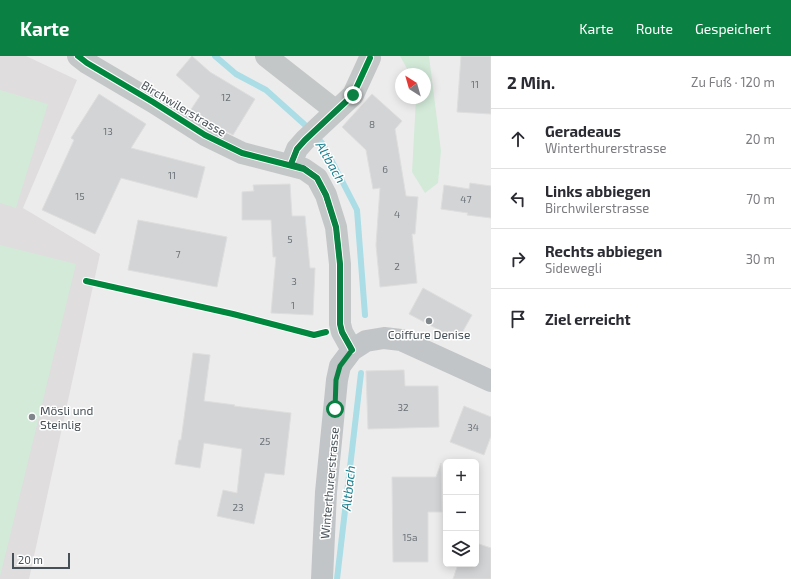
<!DOCTYPE html>
<html lang="de">
<head>
<meta charset="utf-8">
<style>
	:root { --surface:#fff; --page:#f7f7f7; --text:#2b2b33; --muted:#7c7c81; --line:#e1e1e2; --accent:#0b8043 }
	body { margin:0; font-family:"Exo 2",sans-serif; background:var(--page); color:var(--text) }
	.controls { position:absolute; right:12px; bottom:12px; display:grid; overflow:hidden; border-radius:6px; box-shadow:0 2px 10px #0003 }
	.controls button { width:36px; height:36px; display:grid; place-items:center; padding:0; border:0; border-bottom:1px solid var(--line); background:var(--surface); color:var(--text); font:20px sans-serif }
	.compass { position:absolute; left:395px; top:12px; width:36px; height:36px; border-radius:50%; background:var(--surface); box-shadow:0 2px 10px #0003; rotate:323deg }
	.scale { position:absolute; left:12px; bottom:10px; width:58px; box-sizing:border-box; padding-left:4px; border:2px solid #465057; border-top:0; font-size:11px; line-height:14px; white-space:nowrap; color:#465057; -webkit-text-stroke:3px #fff; paint-order:stroke }
	.stop { position:absolute; width:12px; height:12px; margin:-9px; border:3px solid #0b8043; border-radius:50%; background:#fff }
	.stop.end { background:#0b8043; border-color:#fff; box-shadow:0 1px 4px #0008 }
	.list { margin:0; padding:0; list-style:none }
	h2 { display:flex; justify-content:space-between; align-items:center; height:52px; margin:0; padding:0 16px; font-size:17px }
	h2 small { font-size:13px; font-weight:400; color:var(--muted) }
	.list li { display:grid; grid-template-columns:26px 1fr auto; gap:12px; align-items:center; box-sizing:border-box; height:60px; padding:0 16px; border-top:1px solid var(--line) }
	.list b { display:block; font-size:15px; white-space:nowrap }
	.list p { margin:0; font-size:13px; white-space:nowrap; color:var(--muted) }
	.list em { font-size:13px; font-style:normal; color:var(--muted) }
	.icon { flex:none; width:22px; height:22px; fill:none; stroke:currentColor; stroke-width:2; stroke-linecap:round; stroke-linejoin:round }
	.map { position:relative; flex:none; width:491px; height:523px; overflow:hidden }
	header { display:flex; align-items:center; gap:24px; box-sizing:border-box; height:56px; padding:0 20px; background:var(--accent); color:#fff }
	header strong { font-size:19px }
	nav { display:flex; gap:22px; margin-inline-start:auto; font-size:14px }
	main { display:flex }
	aside { flex:1; background:var(--surface) }
	.map>svg:first-child { display:block }
</style>
</head>
<body>
<header>
<strong>Karte</strong>
<nav><a>Karte</a><a>Route</a><a>Gespeichert</a></nav>
</header>
<main>
<div class="map">
<svg width="491" height="523" viewBox="0 0 491 523">
	<rect width="100%" height="100%" fill="#edecec"/>
	<!-- education -->
	<path fill="#dfddde" d="M 0,0 L 26,0 L 77,24 L 23,152 L 100,198 L 29,523 L 0,523 Z"/>
	<!-- green -->
	<g fill="#d3ead9">
		<path d="M 400,0 L 429,0 L 441,95 L 438,127 L 425,137 L 412,116 L 416,42 L 425,42 L 425,18 L 410,18 Z"/>
		<path d="M 0,34 L 48,48 L 16,152 L 0,147 Z"/>
		<path d="M 0,189 L 76,208 L 0,521 Z"/>
	</g>
	<g fill="none" stroke-linecap="round" stroke-linejoin="round">
		<!-- stream -->
		<g stroke="#aadde5" stroke-width="6">
			<path d="M 215,0 L 236,18 L 266,34 L 304,68 L 323,88 L 357,154 L 365,259"/>
			<path d="M 337,523 L 361,317"/>
		</g>
	</g>
	<!-- building -->
	<g fill="#d3d4d5" stroke="#dededf">
		<path d="M 192,0 L 210,16 L 255,43 L 233,79 L 211,68 L 190,55 L 200,40 L 176,19 Z"/>
		<path d="M 461,0 L 491,0 L 491,58 L 457,56 Z"/>
		<path d="M 99,38 L 146,68 L 131,92 L 205,111 L 197,142 L 121,122 L 95,178 L 42,154 L 74,84 L 71,82 Z"/>
		<path d="M 372,38 L 402,65 L 395,73 L 406,140 L 418,141 L 415,178 L 412,178 L 417,227 L 380,231 L 376,189 L 380,132 L 373,133 L 366,94 L 342,71 Z"/>
		<path d="M 470,127 L 491,130 L 491,162 L 467,159 L 468,157 L 441,153 L 444,129 L 469,133 Z"/>
		<path d="M 290,128 L 292,160 L 305,160 L 310,212 L 315,212 L 313,259 L 271,257 L 276,201 L 273,201 L 271,164 L 242,164 L 242,136 L 254,135 L 253,129 Z"/>
		<path d="M 138,164 L 227,181 L 217,231 L 128,214 Z"/>
		<path d="M 423,232 L 472,259 L 458,284 L 409,258 Z"/>
		<path d="M 193,297 L 210,299 L 204,345 L 235,349 L 234,350 L 291,357 L 284,419 L 265,417 L 254,468 L 217,460 L 223,434 L 237,437 L 242,393 L 204,387 L 200,412 L 175,408 L 179,384 L 181,384 Z"/>
		<path d="M 404,314 L 405,330 L 438,330 L 439,371 L 368,373 L 366,315 Z"/>
		<path d="M 464,350 L 491,361 L 491,380 L 484,399 L 450,386 Z"/>
		<path d="M 441,407 L 442,456 L 428,456 L 428,506 L 393,506 L 392,421 L 436,421 Z"/>
		<path d="M 476,487 L 491,492 L 491,523 L 453,523 L 458,508 L 476,508 Z"/>
	</g>
	<g fill="none" stroke-linecap="round" stroke-linejoin="round">
		<!-- minor -->
		<g stroke="#c4c7c8" stroke-width="22">
			<path d="M 78,0 L 87,7 L 153,46 L 205,79 L 242,97 L 304,113 L 317,122 L 326,139 L 336,171 L 340,208 L 340,268 L 342,276 L 352,294"/>
			<path d="M 266,0 L 336,55"/>
			<path d="M 291,108 L 297,93 L 305,84 L 353,39 L 370,2"/>
		</g>
		<!-- major -->
		<path stroke="#c2c5c7" stroke-width="22" d="M 322,523 L 326,436 L 337,324 L 340,310 L 352,294 L 366,285 L 384,282 L 401,284 L 491,325"/>
		<!-- cycleway casing -->
		<g stroke="#fff" stroke-width="8">
			<g id="cycleway">
				<path d="M 78,0 L 87,7 L 153,46 L 205,79 L 242,97 L 304,113 L 317,122 L 326,139 L 336,171 L 340,208 L 340,268 L 342,276 L 352,294"/>
				<path d="M 291,108 L 297,93 L 305,84 L 353,39 L 370,2"/>
				<path d="M 86,225 L 233,258 L 314,279 L 326,276"/>
			</g>
		</g>
		<!-- cycleway -->
		<use href="#cycleway" stroke="#00873e" stroke-width="6"/>
	</g>
	<g fill="none" stroke-linecap="round" stroke-linejoin="round">
		<!-- route -->
		<path stroke="#0b8043" stroke-width="5" d="M 335,353 L 336,324 L 340,310 L 352,294 L 342,276 L 340,268 L 340,208 L 336,171 L 326,140 L 317,122 L 304,112 L 291,108 L 297,93 L 305,84 L 353,39"/>
	</g>
	<!-- markers -->
	<g fill="#80878b" stroke="#fff" stroke-width="1.5">
		<circle cx="429" cy="265" r="4"/>
		<circle cx="32" cy="361" r="4"/>
	</g>
	<g text-anchor="middle" dominant-baseline="central" stroke-width="3" stroke-linejoin="round" paint-order="stroke">
		<!-- number labels -->
		<g font-size="10" fill="#6b7278">
			<text x="475" y="28">11</text>
			<text x="226" y="41">12</text>
			<text x="372" y="68">8</text>
			<text x="108" y="75">13</text>
			<text x="385" y="113">6</text>
			<text x="172" y="119">11</text>
			<text x="80" y="140">15</text>
			<text x="466" y="143">47</text>
			<text x="397" y="158">4</text>
			<text x="290" y="183">5</text>
			<text x="178" y="198">7</text>
			<text x="397" y="210">2</text>
			<text x="294" y="225">3</text>
			<text x="293" y="249">1</text>
			<text x="403" y="351">32</text>
			<text x="473" y="371">34</text>
			<text x="265" y="385">25</text>
			<text x="238" y="451">23</text>
			<text x="410" y="481">15a</text>
		</g>
		<!-- street labels -->
		<g font-size="12" fill="#465057" stroke="#fff">
			<text transform="translate(184 52) rotate(31)">Birchwilerstrasse</text>
			<text transform="translate(329 427) rotate(-85)">Winterthurerstrasse</text>
		</g>
		<!-- poi labels -->
		<g font-size="12" fill="#465057" stroke="#fff">
			<text x="429" y="278">Coiffure Denise</text>
			<text x="40" y="354" text-anchor="start">Mösli und<tspan x="40" dy="14">Steinlig</tspan></text>
		</g>
		<!-- water labels -->
		<g font-size="13" font-style="italic" fill="#1a7f8f" stroke="#fff">
			<text transform="translate(331 106) rotate(60)">Altbach</text>
			<text transform="translate(348 432) rotate(-84)">Altbach</text>
		</g>
	</g>
</svg>
<div class="controls">
<button>+</button>
<button>−</button>
<button><svg class="icon" aria-label="layers" viewBox="0 0 24 24"><path d="M12 4l9 5-9 5-9-5zM3 14l9 5 9-5"/></svg></button>
</div>
<svg class="compass" viewBox="-18 -18 36 36"><path d="M0-13l5 13h-10z" fill="#e53935"/><path d="M0 13l5-13h-10z" fill="#7c7c81"/></svg>
<div class="scale">20 m</div>
<div class="stop" style="left:335px;top:353px"></div>
<div class="stop end" style="left:353px;top:39px"></div>
</div>
<aside>
<h2>2 Min.<small>Zu Fuß · 120 m</small></h2>
<ul class="list">
<li><svg class="icon" aria-label="ahead" viewBox="0 0 24 24"><path d="M12 20V5M6 11l6-6 6 6"/></svg><div><b>Geradeaus</b><p>Winterthurerstrasse</p></div><em>20 m</em></li>
<li><svg class="icon" aria-label="left" viewBox="0 0 24 24"><path d="M17 20v-9H6M10 6l-5 5 5 5"/></svg><div><b>Links abbiegen</b><p>Birchwilerstrasse</p></div><em>70 m</em></li>
<li><svg class="icon" aria-label="right" viewBox="0 0 24 24"><path d="M7 20v-9h11M14 6l5 5-5 5"/></svg><div><b>Rechts abbiegen</b><p>Sidewegli</p></div><em>30 m</em></li>
<li><svg class="icon" aria-label="arrive" viewBox="0 0 24 24"><path d="M6 21V4h12l-3 4 3 4H6"/></svg><div><b>Ziel erreicht</b></div></li>
</ul>
</aside>
</main>
</body>
</html>
